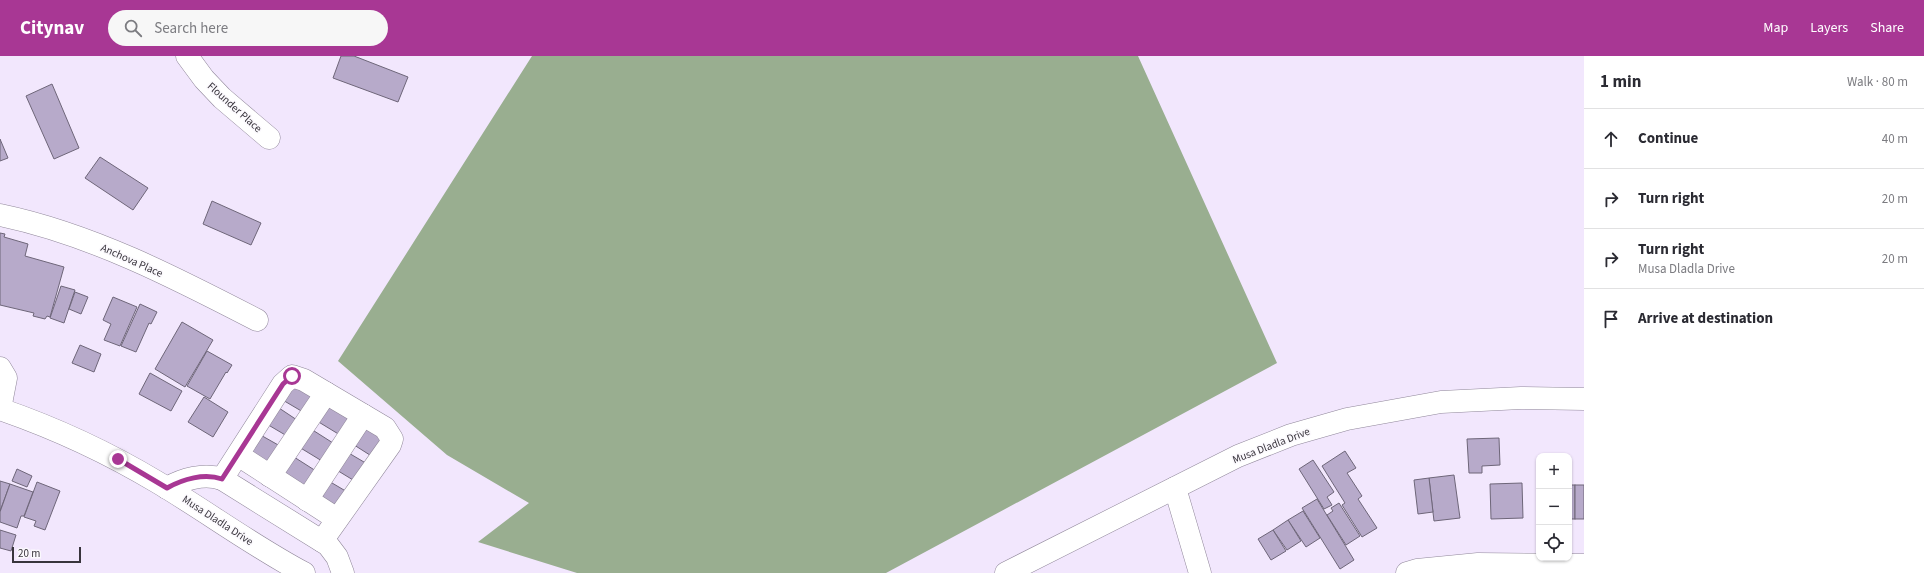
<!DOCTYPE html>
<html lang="en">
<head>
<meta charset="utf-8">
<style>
  :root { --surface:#fff; --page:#f7f7f7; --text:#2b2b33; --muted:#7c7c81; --line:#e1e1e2; --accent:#a83794 }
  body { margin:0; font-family:"Source Sans 3",sans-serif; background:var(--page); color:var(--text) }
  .controls { position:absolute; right:12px; bottom:12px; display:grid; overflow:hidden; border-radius:8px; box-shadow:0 1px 3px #0004 }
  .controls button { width:36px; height:36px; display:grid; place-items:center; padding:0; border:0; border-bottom:1px solid var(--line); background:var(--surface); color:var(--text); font:20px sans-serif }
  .scale { position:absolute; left:12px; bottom:10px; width:69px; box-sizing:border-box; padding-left:4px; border:2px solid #38343c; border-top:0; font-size:11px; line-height:14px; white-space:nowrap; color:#38343c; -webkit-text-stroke:3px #fbf9fd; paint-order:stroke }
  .stop { position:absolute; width:12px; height:12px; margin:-9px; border:3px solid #a83794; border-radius:50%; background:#fff }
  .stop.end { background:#a83794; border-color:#fff; box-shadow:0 1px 4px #0008 }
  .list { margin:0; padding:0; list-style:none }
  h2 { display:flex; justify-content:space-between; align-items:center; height:52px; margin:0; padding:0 16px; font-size:17px }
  h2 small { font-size:13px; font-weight:400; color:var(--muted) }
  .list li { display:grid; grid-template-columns:26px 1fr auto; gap:12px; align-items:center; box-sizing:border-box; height:60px; padding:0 16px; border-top:1px solid var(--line) }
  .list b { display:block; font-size:15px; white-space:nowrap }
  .list p { margin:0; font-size:13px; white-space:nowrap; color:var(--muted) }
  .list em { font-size:13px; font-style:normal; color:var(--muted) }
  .icon { flex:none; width:22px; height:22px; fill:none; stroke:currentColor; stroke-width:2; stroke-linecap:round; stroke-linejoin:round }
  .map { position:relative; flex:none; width:1584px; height:517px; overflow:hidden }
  header { display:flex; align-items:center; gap:24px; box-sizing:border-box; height:56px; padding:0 20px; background:var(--accent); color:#fff }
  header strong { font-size:19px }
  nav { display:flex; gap:22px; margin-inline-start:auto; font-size:14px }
  .search { width:280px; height:36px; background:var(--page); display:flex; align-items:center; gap:10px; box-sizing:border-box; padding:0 14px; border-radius:22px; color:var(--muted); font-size:15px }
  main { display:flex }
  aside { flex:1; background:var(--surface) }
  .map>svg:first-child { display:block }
  .forest { fill:#99ae90 }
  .building { fill:#b7aaca; stroke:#6e6679 }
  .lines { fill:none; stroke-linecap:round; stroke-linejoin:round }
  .minor-casing { stroke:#90879a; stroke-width:23 }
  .minor { stroke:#fff; stroke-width:22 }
  .route { stroke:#a83794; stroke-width:5 }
  .labels { text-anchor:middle; stroke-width:3; stroke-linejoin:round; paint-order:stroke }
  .street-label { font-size:11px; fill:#38343c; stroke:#fbf9fd }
</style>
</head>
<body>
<header>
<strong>Citynav</strong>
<div class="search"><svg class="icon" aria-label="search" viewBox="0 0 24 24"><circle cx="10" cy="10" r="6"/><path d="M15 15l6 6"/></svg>Search here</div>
<nav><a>Map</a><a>Layers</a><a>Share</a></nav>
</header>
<main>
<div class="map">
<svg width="1584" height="517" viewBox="0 0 1584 517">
  <rect width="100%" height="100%" fill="#f2e7fd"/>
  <path class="forest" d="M532,0H1138L1277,307L886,517H577L478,486L529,447L447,399L338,305Z"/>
  <g class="building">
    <path d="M341,0H354L408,21L398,46L333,22Z"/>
    <path d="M52,28L79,92L54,103L26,40Z"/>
    <path d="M0,83L8,102L0,105Z"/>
    <path d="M100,101L148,132L133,154L85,122Z"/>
    <path d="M212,145L261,167L251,189L203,168Z"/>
    <path d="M0,177L5,178L4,181L28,188L25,200L64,211L50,261L47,260L45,263L33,260L34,257L0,249Z"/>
    <path d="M61,230L75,234L64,267L50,262Z"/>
    <path d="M75,236L88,241L81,258L69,253Z"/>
    <path d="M113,241L137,251L120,290L104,284L111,268L103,264Z"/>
    <path d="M140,248L157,256L151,268L149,267L136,296L121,290Z"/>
    <path d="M182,266L213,284L185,331L155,313Z"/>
    <path d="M80,289L101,298L94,316L72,307Z"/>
    <path d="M207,295L232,309L227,317L226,316L210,343L187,330Z"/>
    <path d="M150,317L182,335L171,355L139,338Z"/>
    <path d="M292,324L315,338L303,356L281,343Z"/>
    <path d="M204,341L228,356L213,381L188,366Z"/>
    <path d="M328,347L351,361L340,379L317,365Z"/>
    <path d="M276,350L297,364L287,380L265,367Z"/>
    <path d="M362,369L384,383L373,401L351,387Z"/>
    <path d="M311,373L333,387L322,405L299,391Z"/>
    <path d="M257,377L280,390L268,408L246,395Z"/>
    <path d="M1499,382L1500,409L1482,410V417H1469L1467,383Z"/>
    <path d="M1345,395L1356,412L1347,417L1362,440L1358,443L1377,472L1362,481L1342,449L1345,447L1322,410Z"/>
    <path d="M347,396L369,409L358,427L335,413Z"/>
    <path d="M294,401L316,415L305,433L283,419Z"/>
    <path d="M1313,404L1334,436L1327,441L1332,449L1324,453L1299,413Z"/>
    <path d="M17,413L32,420L27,431L12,425Z"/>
    <path d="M1454,419L1460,462L1434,465L1429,422Z"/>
    <path d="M1429,422L1433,456L1418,458L1414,424Z"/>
    <path d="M327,424L349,437L338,455L316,442Z"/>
    <path d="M0,425L10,428L0,455Z"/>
    <path d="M37,426L60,435L45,474L34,470L36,465L24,461Z"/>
    <path d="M1522,427L1523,462L1491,463L1490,428Z"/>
    <path d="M10,428L33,436L24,460H21L17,472L0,466V456Z"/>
    <rect x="1569" y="429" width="6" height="34"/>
    <rect x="1575" y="429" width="9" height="34"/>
    <path d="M1317,443L1354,504L1340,513L1302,452Z"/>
    <path d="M1339,447L1360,480L1346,489L1327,459L1333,455L1331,452Z"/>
    <path d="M1303,455L1320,482L1306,491L1288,464Z"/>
    <path d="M1288,464L1301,485L1287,494L1273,474Z"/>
    <path d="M0,474L16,479L11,495L0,492Z"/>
    <path d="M1273,474L1286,495L1271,504L1258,483Z"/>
  </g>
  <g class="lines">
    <defs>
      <g id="minor">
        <path d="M187,0L204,23L222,42L269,82"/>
        <path d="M0,159C91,178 176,222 257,264"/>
        <path d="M0,312L6,322L0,353"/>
        <path d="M0,353C55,372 107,396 157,426C206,455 253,490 304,517"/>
        <path d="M238,399L337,463"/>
        <path d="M270,420L326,337"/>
        <path d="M222,423L283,328L292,320L304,324L385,372L392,383L390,389L322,485"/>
        <path d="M167,432C183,423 204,417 222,423L328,489L337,501L343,517"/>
        <path d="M1175,432L1200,517"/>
        <path d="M307,444L363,359"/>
        <path d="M1006,517L1238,400L1291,379L1347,363L1441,346L1521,342L1584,343"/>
        <path d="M1407,517L1417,514L1478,508L1584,509"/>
      </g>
    </defs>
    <use href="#minor" class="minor-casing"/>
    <use href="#minor" class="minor"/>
  </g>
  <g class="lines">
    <path class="route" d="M118,403L167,432C183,423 204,417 222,423L283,328L292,320"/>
  </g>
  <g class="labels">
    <g class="street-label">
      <text transform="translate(235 51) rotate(42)" y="4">Flounder Place</text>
      <text transform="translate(132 204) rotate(24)" y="4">Anchova Place</text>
      <text transform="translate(1271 389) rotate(-21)" y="4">Musa Dladla Drive</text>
      <text transform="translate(218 464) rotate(33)" y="4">Musa Dladla Drive</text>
    </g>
  </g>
</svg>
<div class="controls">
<button>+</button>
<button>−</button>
<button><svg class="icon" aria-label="locate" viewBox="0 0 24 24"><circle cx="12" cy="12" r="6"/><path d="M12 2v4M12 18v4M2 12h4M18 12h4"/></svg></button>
</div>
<div class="scale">20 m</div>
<div class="stop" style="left:292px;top:320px"></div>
<div class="stop end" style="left:118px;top:403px"></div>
</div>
<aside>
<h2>1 min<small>Walk · 80 m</small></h2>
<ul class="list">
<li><svg class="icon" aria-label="ahead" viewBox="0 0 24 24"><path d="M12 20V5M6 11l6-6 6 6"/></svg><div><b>Continue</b></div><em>40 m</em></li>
<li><svg class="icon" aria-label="right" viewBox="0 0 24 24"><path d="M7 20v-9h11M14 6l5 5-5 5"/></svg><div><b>Turn right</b></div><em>20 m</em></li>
<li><svg class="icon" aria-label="right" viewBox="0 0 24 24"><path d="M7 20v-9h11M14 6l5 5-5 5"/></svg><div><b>Turn right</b><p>Musa Dladla Drive</p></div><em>20 m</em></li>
<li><svg class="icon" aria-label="arrive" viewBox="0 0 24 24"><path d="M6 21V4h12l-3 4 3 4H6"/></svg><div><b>Arrive at destination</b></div></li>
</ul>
</aside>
</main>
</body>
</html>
